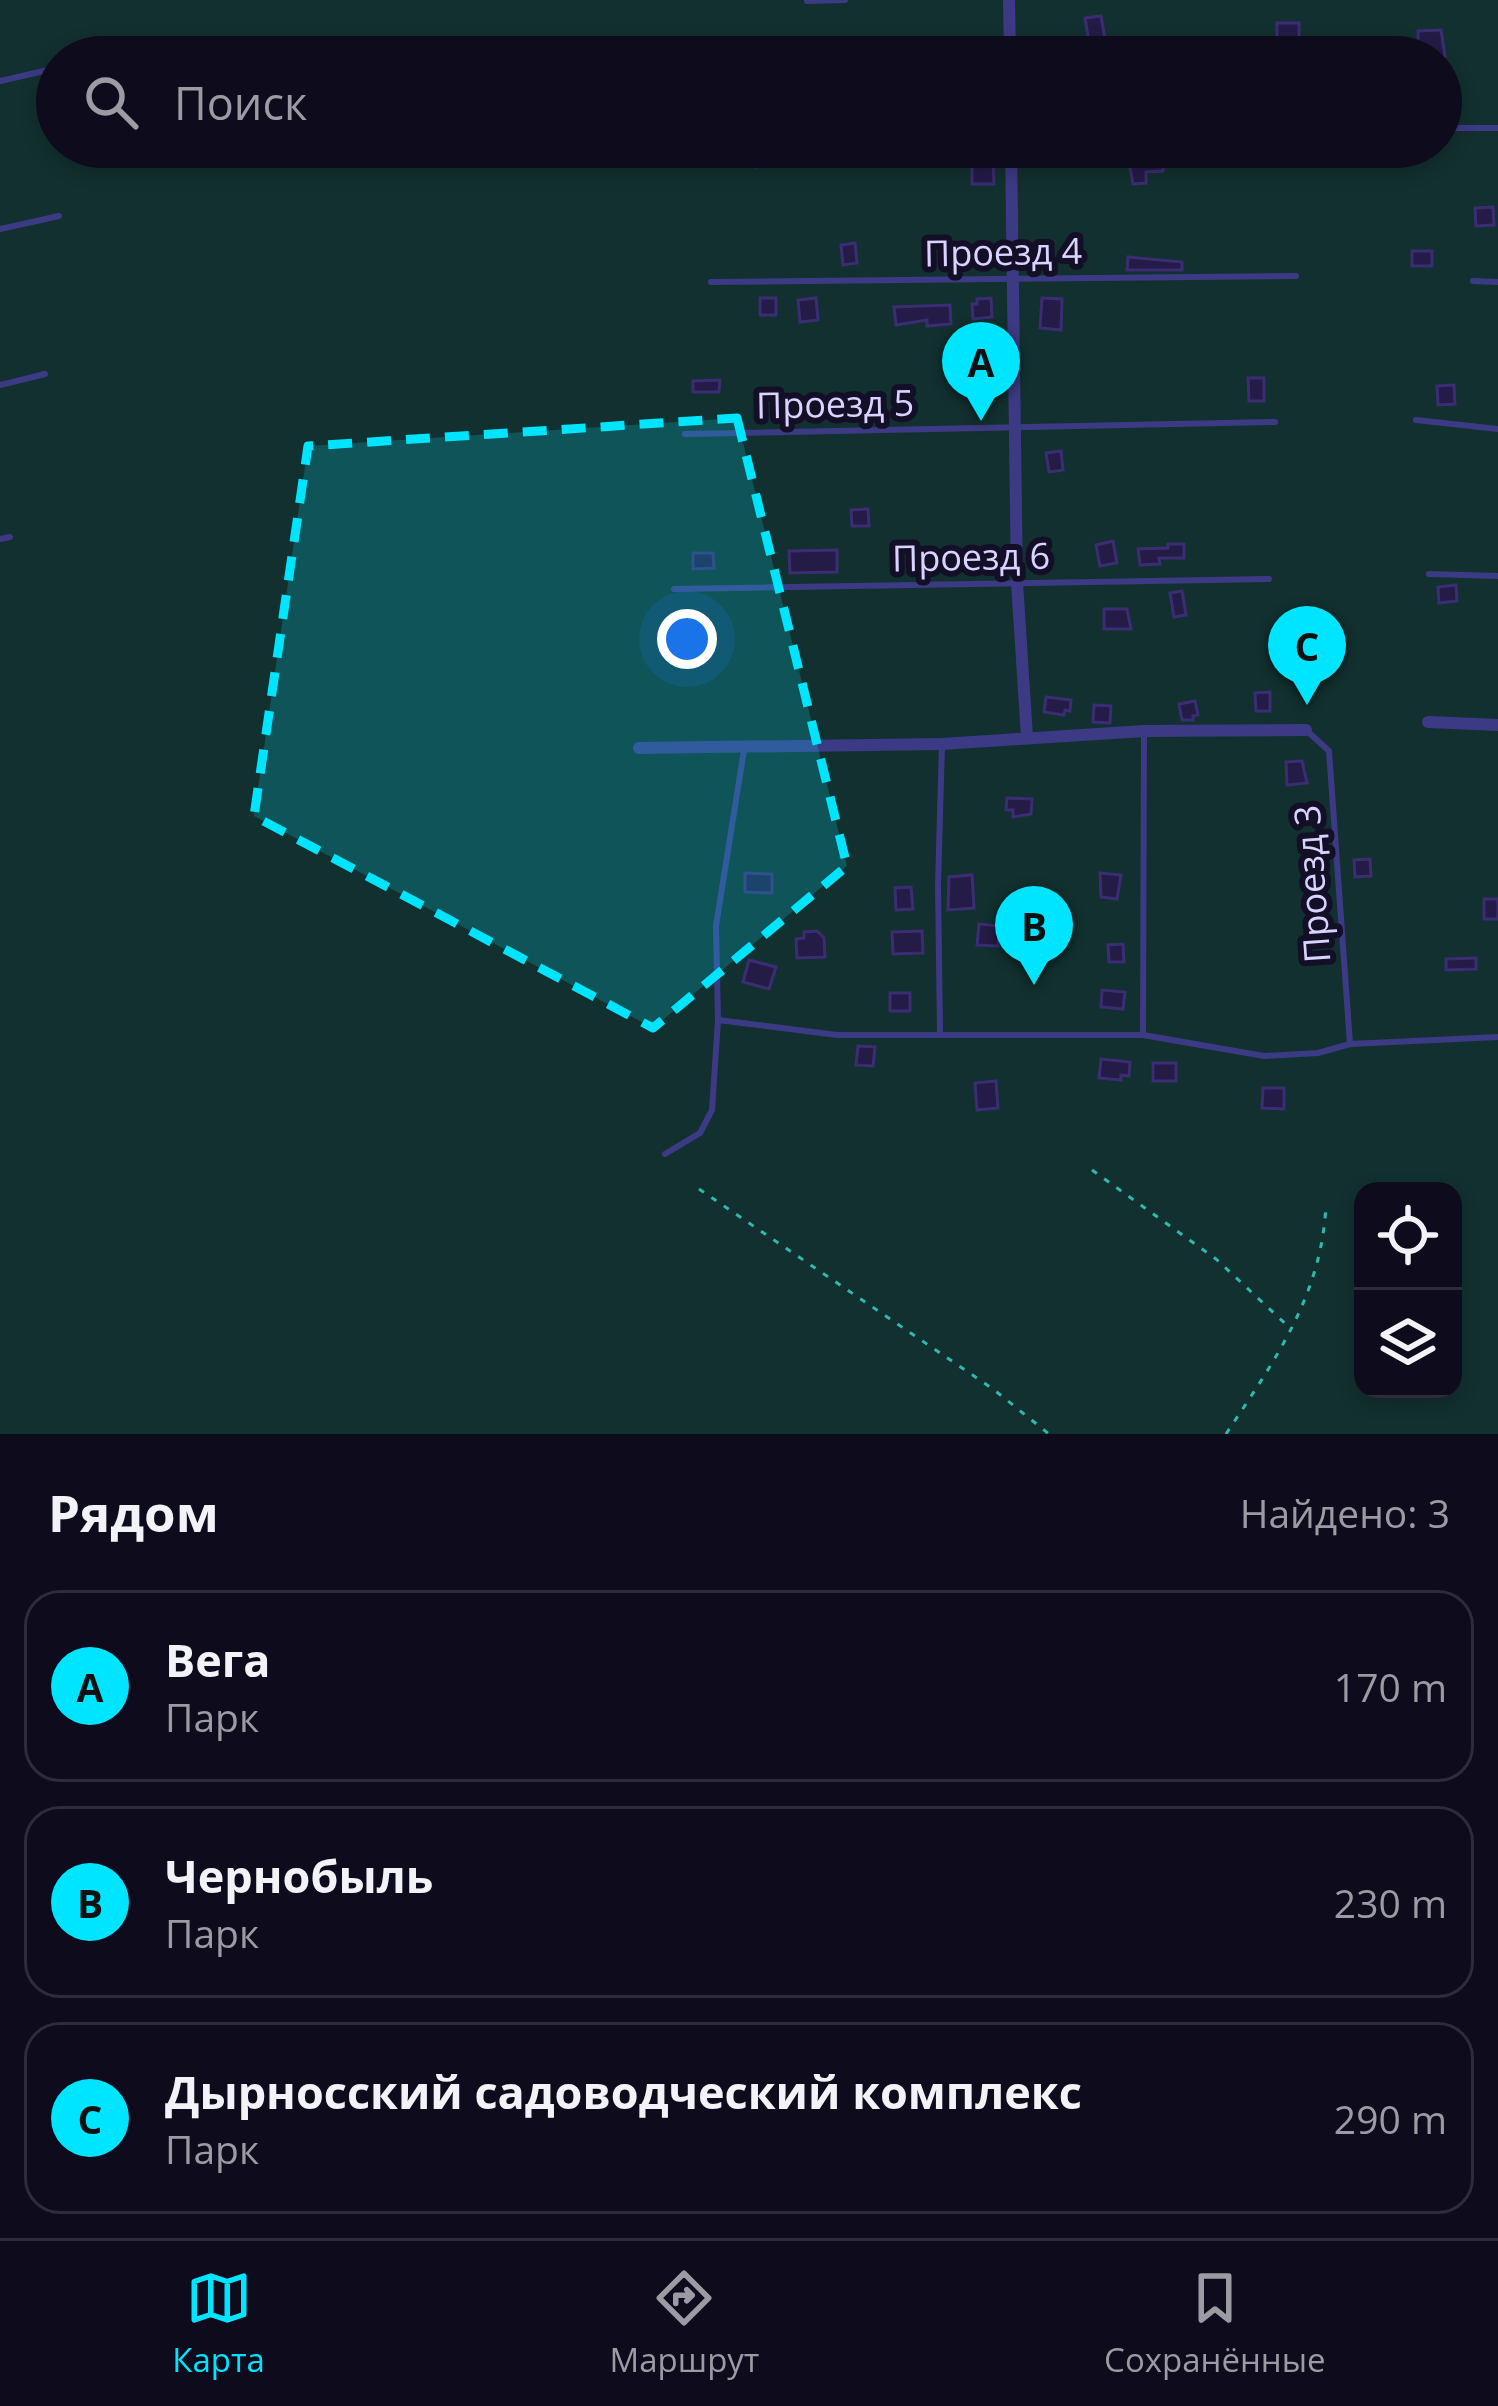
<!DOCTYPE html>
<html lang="ru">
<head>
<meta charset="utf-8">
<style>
  :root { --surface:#0e0b1c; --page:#1c1929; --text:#f1f3f6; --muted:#9b9ba3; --line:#2e2b3b; --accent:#00e5ff }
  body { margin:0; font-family:"Open Sans",sans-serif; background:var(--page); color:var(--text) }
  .controls { position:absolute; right:36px; bottom:36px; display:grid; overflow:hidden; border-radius:24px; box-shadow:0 6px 18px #0003 }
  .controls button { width:108px; height:108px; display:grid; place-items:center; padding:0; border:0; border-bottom:3px solid var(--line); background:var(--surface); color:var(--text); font:60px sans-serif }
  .you { position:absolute; left:687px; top:639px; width:42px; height:42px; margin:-30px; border:9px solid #fff; border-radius:50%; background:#1a73e8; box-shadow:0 0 0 18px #1a73e833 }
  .badge { display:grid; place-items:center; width:78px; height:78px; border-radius:50%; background:var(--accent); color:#111; font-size:39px; font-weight:700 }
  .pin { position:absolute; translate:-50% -99px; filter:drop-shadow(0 3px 6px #0008) }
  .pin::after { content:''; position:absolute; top:63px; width:42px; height:36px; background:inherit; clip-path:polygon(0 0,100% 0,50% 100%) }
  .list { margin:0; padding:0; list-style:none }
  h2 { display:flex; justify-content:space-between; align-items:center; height:156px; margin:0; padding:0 48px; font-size:51px }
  h2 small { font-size:39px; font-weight:400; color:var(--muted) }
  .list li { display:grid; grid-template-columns:78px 1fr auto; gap:36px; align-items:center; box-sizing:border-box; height:192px; margin:0 24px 24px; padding:0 24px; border:3px solid var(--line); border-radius:36px }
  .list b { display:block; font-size:45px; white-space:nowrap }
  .list p { margin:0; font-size:39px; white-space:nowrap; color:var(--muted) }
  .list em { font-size:39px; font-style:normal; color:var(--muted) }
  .icon { flex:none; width:66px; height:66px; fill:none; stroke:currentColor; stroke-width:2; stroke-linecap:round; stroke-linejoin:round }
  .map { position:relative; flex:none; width:1498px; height:1434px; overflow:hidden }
  .search { position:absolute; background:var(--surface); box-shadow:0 6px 18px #0003; left:36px; right:36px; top:36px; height:132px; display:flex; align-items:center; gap:30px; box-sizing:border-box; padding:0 42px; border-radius:66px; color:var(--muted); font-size:45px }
  .sheet { height:804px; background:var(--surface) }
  nav { display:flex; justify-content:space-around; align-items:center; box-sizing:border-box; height:168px; border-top:3px solid var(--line); background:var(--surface); font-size:33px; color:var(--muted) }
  nav a { display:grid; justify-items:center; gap:6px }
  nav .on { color:var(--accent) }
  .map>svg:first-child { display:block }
  .green { fill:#12302f; fill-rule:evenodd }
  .building { fill:#241b47; stroke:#3b2d73; stroke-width:3 }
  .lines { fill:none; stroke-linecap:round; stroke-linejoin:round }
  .path { stroke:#2fb8b0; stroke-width:3; stroke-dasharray:6 9; stroke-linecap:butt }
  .lane { stroke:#3d3a85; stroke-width:6 }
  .street { stroke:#3d3a85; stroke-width:12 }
  .marked { fill:#00e5ff; fill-opacity:0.2; stroke:#00e5ff; stroke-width:9; stroke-dasharray:24 15; stroke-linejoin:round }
  .labels { text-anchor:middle; stroke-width:12; stroke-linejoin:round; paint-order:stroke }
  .street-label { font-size:36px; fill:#d9d4ff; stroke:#130f26 }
</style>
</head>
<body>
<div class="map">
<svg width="1498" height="1434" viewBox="0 0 1498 1434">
  <rect width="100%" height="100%" fill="#130f26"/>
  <path class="green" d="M0,0H1498V1434H0ZM57,57H1441V147H57ZM1363,1191H1453V1389H1363Z"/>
  <g class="building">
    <path d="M1101,16L1107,51L1091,54L1085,18Z"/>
    <rect x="1277" y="23" width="22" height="24"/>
    <path d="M1441,30L1445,56H1418V31Z"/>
    <path d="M57,86V108L47,111L41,91Z"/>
    <path d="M770,147L772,165L756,167L754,149Z"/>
    <path d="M834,147H854V162L835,163Z"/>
    <path d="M934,147L950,148V165L934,164Z"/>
    <path d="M1163,161V171L1146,172V183L1133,184L1129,162Z"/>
    <path d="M993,162L994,184H972V163Z"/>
    <path d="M1493,207L1494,225L1476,226L1475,208Z"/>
    <path d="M855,243L857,263L843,265L841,245Z"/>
    <rect x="1412" y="251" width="20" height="15"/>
    <path d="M1128,257L1182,262V270H1127Z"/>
    <rect x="760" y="298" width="16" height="17"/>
    <path d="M816,298L818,320L800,322L798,300Z"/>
    <path d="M991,298L992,317L973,319L972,304H977V299Z"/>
    <path d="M1042,298L1062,299L1061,330L1040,328Z"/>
    <path d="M950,305L951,324L927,326V320L896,325L894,307Z"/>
    <path d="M1002,362L1004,382L988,385L985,365Z"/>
    <path d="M1248,378H1264V401H1249Z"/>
    <path d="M720,380L719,392H693V381Z"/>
    <path d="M1454,385L1455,404L1438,405L1437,386Z"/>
    <path d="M1061,451L1063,470L1049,472L1046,453Z"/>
    <path d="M868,509L869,526H852L851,510Z"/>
    <path d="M1113,541L1117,563L1100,566L1096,545Z"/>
    <path d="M1168,544H1184V558H1159L1160,564L1140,565L1138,549L1168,548Z"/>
    <path d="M837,550V572L790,573L789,551Z"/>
    <path d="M693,553H713L714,568L693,569Z"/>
    <path d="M1456,585L1457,601L1439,603L1438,587Z"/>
    <path d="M1182,591L1186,615L1174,617L1170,593Z"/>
    <path d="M1104,609H1127L1131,629H1104Z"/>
    <path d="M1270,692V711H1256L1255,693Z"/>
    <path d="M1046,697L1071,700L1070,711L1065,710L1064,715L1044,712Z"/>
    <path d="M1195,701L1198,715L1193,716V720H1182L1179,704Z"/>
    <path d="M1094,705L1111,706L1110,723L1093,722Z"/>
    <path d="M1302,761L1307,783L1287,785L1286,762Z"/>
    <path d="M1007,798L1032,799L1031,814L1013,817V810H1006Z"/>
    <path d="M1370,859L1371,876L1355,877L1354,860Z"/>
    <path d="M745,873L772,874V893L745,892Z"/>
    <path d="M1100,873L1121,875L1117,899L1101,897Z"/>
    <path d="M972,875L974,908L948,910L949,877Z"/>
    <path d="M911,887L913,909L896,910L895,888Z"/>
    <rect x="1484" y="899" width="14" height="20"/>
    <path d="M979,924L1000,926L998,946L977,945Z"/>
    <path d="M817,931L824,938L825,957L797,958L796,939L804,938V932Z"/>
    <path d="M922,931L923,953L893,954L892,932Z"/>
    <path d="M1123,944L1124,962H1109L1108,945Z"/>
    <path d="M1476,958V969L1446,970V959Z"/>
    <path d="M749,960L776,967L769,989L743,982Z"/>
    <path d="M1102,990L1125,992L1123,1009L1101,1007Z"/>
    <rect x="890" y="993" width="20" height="18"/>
    <path d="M858,1046L875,1047L873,1066L856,1065Z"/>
    <path d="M1101,1059L1130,1062L1129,1076L1121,1075V1080L1099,1078Z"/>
    <rect x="1153" y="1063" width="23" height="18"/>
    <path d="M996,1081L998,1108L977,1110L975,1083Z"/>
    <path d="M1263,1088H1284V1109L1262,1108Z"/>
  </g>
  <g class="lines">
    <g class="path">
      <path d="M1092,1170L1216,1259L1291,1329"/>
      <path d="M699,1189L993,1389L1049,1434"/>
      <path d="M1226,1434C1275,1360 1322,1295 1326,1204"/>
    </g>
    <g class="lane">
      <path d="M807,1L845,0"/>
      <path d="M0,81L57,68"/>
      <path d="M1441,128H1498"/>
      <path d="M0,229L59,216"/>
      <path d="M1473,281L1498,282"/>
      <path d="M711,282L1296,276"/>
      <path d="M0,385L45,374"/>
      <path d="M1416,420L1498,429"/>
      <path d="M685,434L1275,422"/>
      <path d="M0,539L10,537"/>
      <path d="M1429,574L1498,576"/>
      <path d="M674,589L1269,579"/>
      <path d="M1306,730L1329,751L1350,1044"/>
      <path d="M718,1020L837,1035H1143L1264,1056L1318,1053L1350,1044L1498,1037"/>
      <path d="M940,1032L938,885L942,744"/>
      <path d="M1143,1033L1144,731"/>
      <path d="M665,1154L700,1133L712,1110L718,1020L716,926L744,750"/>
    </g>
    <g class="street">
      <path d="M1009,0L1010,57"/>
      <path d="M1011,147L1017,583L1027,737"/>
      <path d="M1428,722L1498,725"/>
      <path d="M639,748L942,744L1144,731L1306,730"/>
    </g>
  </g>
  <path class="marked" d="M737,418L847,866L653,1028L254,816L308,446Z"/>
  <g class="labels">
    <g class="street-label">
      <text transform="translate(1003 252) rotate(-1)" y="13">Проезд 4</text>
      <text transform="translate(835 404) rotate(-1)" y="13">Проезд 5</text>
      <text transform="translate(971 557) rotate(-1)" y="13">Проезд 6</text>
      <text transform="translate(1312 884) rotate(-94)" y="13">Проезд 3</text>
    </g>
  </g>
</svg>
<div class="controls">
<button><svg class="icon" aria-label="locate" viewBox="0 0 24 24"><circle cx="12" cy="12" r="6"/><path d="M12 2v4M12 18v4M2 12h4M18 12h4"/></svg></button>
<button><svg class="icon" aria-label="layers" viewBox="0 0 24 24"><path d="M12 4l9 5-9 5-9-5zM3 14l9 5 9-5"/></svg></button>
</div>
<div class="you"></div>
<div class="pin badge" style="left:981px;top:421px">A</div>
<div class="pin badge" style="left:1034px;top:985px">B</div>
<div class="pin badge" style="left:1307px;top:705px">C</div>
<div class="search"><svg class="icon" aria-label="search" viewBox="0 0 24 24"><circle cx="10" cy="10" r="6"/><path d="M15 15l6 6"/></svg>Поиск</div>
</div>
<section class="sheet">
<h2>Рядом<small>Найдено: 3</small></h2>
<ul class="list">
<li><span class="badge">A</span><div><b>Вега</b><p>Парк</p></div><em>170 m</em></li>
<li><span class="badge">B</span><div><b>Чернобыль</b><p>Парк</p></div><em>230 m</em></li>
<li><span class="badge">C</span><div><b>Дырносский садоводческий комплекс</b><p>Парк</p></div><em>290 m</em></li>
</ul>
</section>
<nav>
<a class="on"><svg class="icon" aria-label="map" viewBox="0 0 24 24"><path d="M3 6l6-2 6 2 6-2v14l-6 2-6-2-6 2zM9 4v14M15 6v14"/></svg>Карта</a>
<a><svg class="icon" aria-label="directions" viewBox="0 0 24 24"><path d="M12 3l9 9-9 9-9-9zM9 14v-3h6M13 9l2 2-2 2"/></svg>Маршрут</a>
<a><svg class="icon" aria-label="saved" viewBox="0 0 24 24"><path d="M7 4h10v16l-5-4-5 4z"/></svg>Сохранённые</a>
</nav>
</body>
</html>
